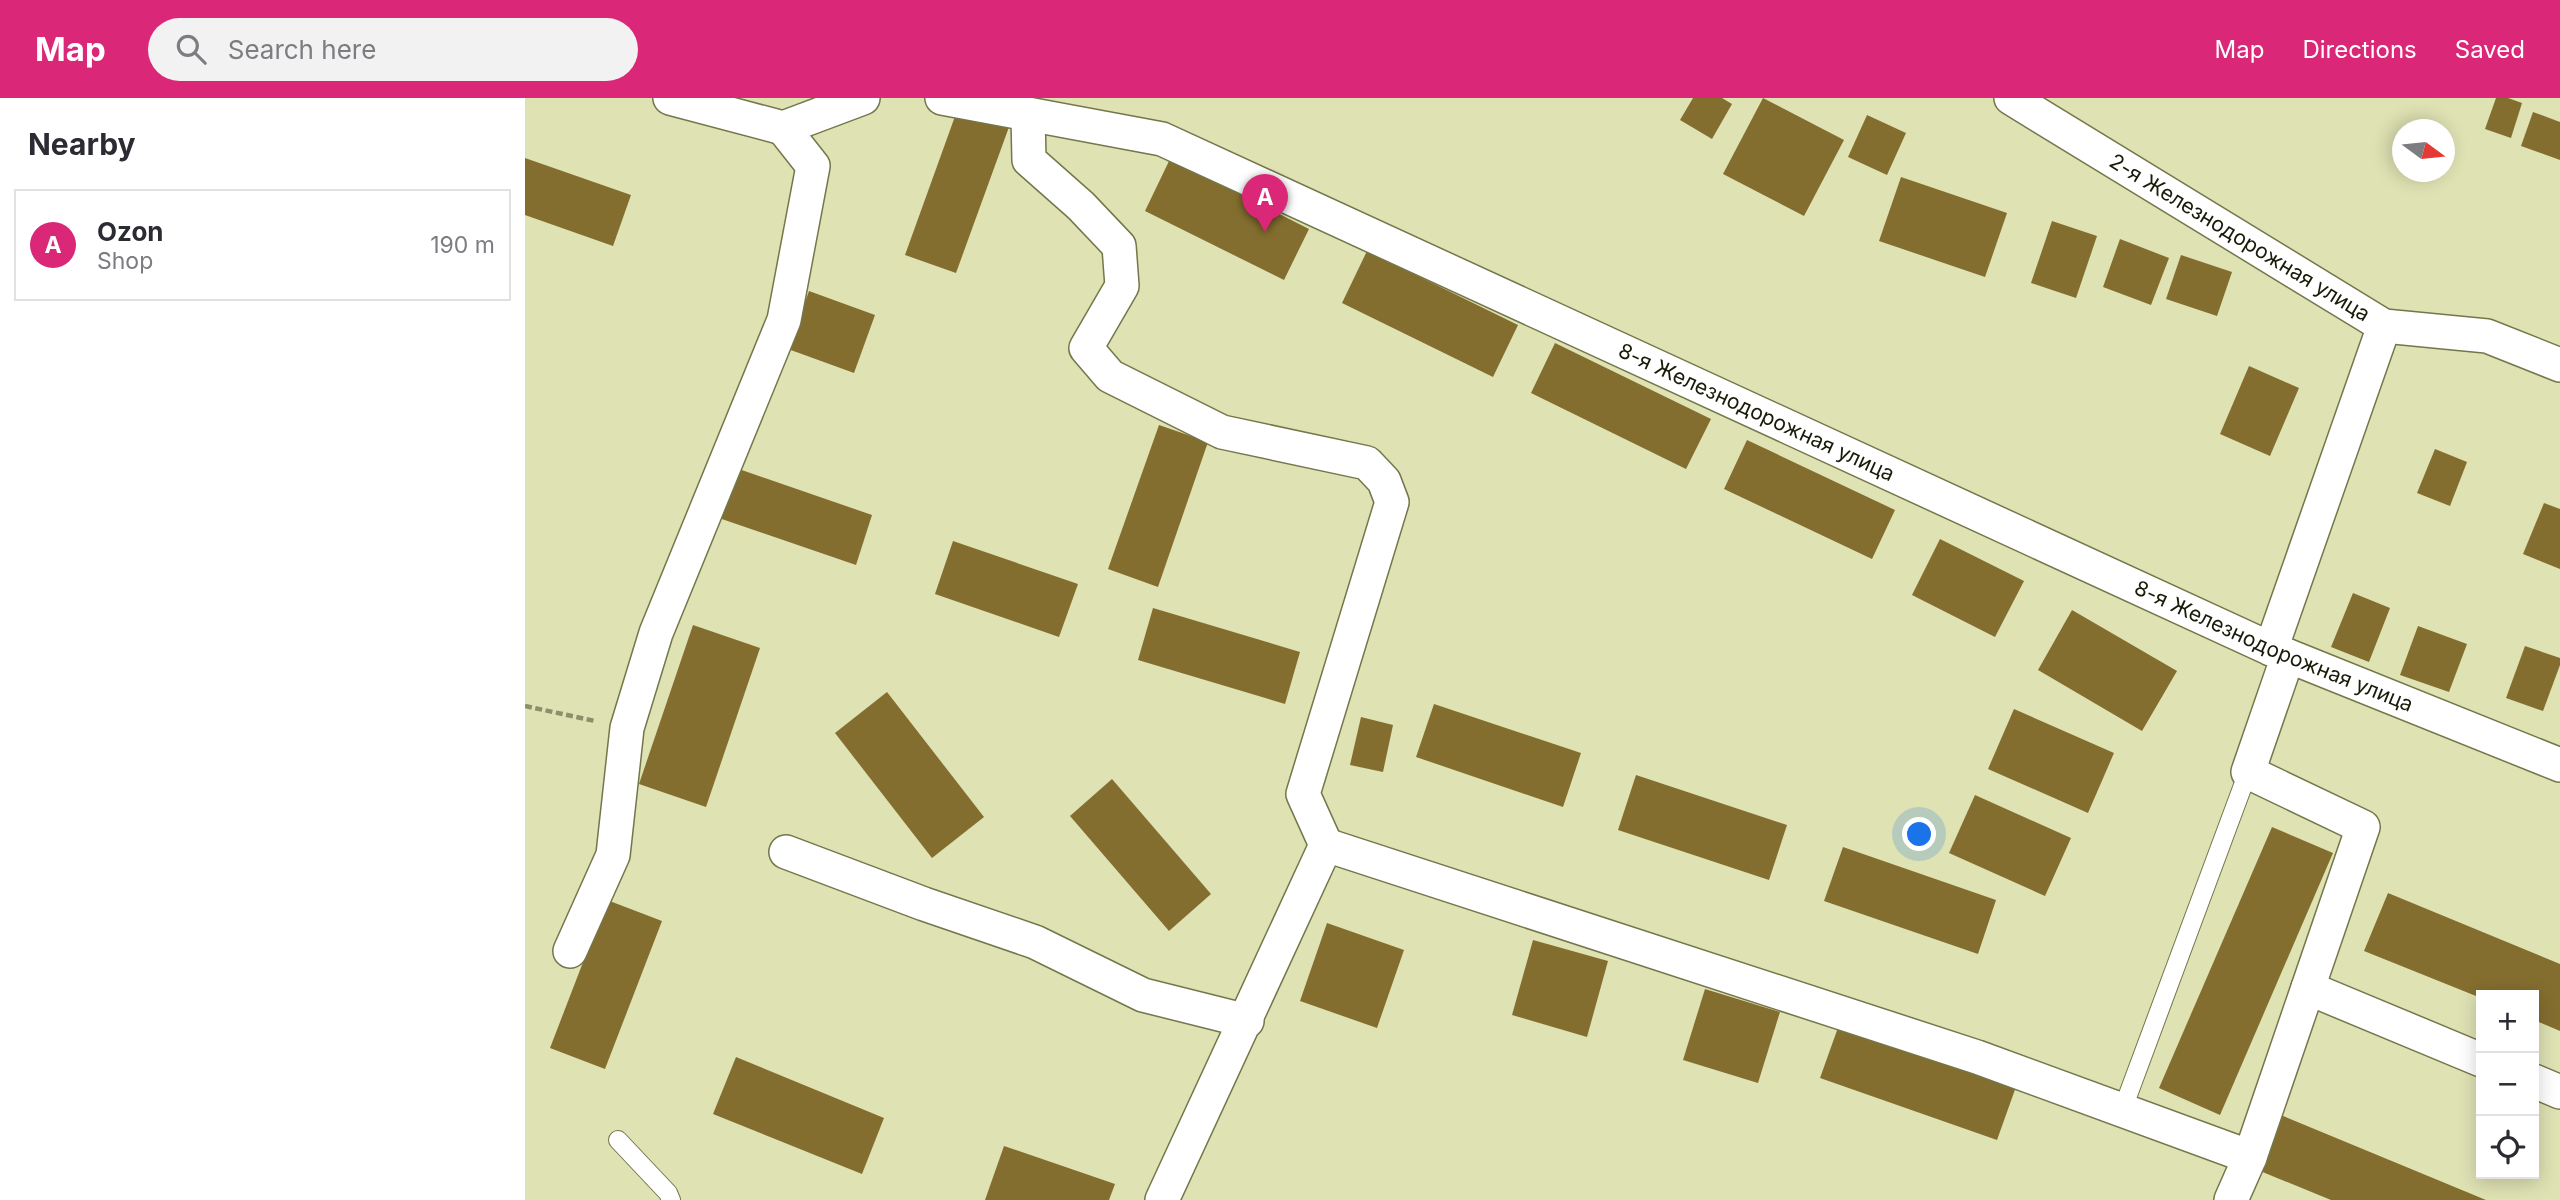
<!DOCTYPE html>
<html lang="en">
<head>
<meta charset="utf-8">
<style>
  :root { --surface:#fff; --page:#f2f2f3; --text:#2b2b33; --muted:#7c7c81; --line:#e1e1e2; --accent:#db2777 }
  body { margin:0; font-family:Inter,sans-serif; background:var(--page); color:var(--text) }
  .controls { position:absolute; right:21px; bottom:21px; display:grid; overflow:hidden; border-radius:0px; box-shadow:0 4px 18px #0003 }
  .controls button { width:63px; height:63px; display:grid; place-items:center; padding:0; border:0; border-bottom:2px solid var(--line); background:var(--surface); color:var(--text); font:35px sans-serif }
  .compass { position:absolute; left:1867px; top:21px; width:63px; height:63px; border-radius:50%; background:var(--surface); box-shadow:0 4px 18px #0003; rotate:105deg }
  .you { position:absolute; left:1395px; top:737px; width:24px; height:24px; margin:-18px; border:5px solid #fff; border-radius:50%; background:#1a73e8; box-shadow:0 0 0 10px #1a73e833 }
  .badge { display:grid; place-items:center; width:46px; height:46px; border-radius:50%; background:var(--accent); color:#fff; font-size:23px; font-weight:700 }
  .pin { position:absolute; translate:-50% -58px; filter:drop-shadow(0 2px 4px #0008) }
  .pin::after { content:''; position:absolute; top:37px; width:24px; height:21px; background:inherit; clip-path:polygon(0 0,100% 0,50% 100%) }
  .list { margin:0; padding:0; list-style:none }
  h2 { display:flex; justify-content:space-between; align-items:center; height:91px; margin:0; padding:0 28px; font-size:30px }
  h2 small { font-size:23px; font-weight:400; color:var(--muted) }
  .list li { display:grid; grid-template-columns:46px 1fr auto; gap:21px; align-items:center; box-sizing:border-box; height:112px; margin:0 14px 14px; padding:0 14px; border:2px solid var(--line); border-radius:0px }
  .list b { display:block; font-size:26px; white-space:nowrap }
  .list p { margin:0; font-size:23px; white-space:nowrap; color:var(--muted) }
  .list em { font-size:23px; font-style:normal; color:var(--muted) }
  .icon { flex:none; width:38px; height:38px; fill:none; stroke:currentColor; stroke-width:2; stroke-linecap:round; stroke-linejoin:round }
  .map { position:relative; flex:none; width:2035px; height:1102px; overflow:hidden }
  header { display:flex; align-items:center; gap:42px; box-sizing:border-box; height:98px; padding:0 35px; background:var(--accent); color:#fff }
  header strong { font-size:33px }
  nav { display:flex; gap:38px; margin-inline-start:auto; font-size:24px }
  .search { width:490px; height:63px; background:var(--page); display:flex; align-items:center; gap:18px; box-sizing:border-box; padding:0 24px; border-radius:38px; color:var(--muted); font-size:26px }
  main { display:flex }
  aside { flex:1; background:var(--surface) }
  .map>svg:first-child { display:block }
  .building { fill:#846e2f }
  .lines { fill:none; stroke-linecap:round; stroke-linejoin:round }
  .lane-casing { stroke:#74764b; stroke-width:20 }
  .street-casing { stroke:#74764b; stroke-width:36 }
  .path { stroke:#8d8f6c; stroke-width:4.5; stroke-dasharray:7 3.5; stroke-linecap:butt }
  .lane { stroke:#fff; stroke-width:18 }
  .street { stroke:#fff; stroke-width:33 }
  .labels { text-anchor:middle; stroke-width:5; stroke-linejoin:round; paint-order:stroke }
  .street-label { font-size:21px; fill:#191a08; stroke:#dfe2b3 }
</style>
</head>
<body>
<header>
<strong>Map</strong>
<div class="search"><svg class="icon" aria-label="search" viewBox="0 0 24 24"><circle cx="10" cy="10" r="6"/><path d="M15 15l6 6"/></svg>Search here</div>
<nav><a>Map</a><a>Directions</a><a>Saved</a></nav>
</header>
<main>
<aside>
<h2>Nearby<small></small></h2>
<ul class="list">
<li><span class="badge">A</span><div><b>Ozon</b><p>Shop</p></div><em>190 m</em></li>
</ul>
</aside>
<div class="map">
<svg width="2035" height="1102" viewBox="0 0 2035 1102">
  <rect width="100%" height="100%" fill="#dfe2b3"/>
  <g class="building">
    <path d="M1168,0H1197L1207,6L1187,41L1155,22Z"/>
    <path d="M1238,0L1319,42L1279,118L1198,76Z"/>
    <path d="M1971,0H1983L1997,5L1986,40L1960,31Z"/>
    <path d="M433,10L484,29L431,175L380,157Z"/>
    <path d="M2008,14L2035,24V62L1996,48Z"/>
    <path d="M1342,17L1381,35L1362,77L1323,59Z"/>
    <path d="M0,60L106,97L88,148L0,117Z"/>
    <path d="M645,61L784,131L759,182L620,113Z"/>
    <path d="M1376,79L1482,115L1460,179L1354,143Z"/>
    <path d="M1527,123L1572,138L1551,200L1506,185Z"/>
    <path d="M1595,141L1644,160L1626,207L1578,189Z"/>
    <path d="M842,153L993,227L968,279L817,205Z"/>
    <path d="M1656,157L1707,174L1692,218L1641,201Z"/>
    <path d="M284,193L350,217L329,275L263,251Z"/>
    <path d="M1030,245L1186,321L1161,371L1006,295Z"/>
    <path d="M1724,268L1774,290L1745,358L1695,336Z"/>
    <path d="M634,327L683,344L633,489L583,471Z"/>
    <path d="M1222,342L1370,412L1347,461L1199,391Z"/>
    <path d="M1910,351L1942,364L1925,408L1892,395Z"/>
    <path d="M208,369L347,417L331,467L191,419Z"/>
    <path d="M2019,405L2035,411V471L1998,456Z"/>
    <path d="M1415,441L1499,483L1470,539L1387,497Z"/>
    <path d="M428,443L553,486L534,539L410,496Z"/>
    <path d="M1828,495L1865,510L1844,564L1806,549Z"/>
    <path d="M628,510L775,554L760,606L613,562Z"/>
    <path d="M1547,512L1652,573L1617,633L1513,572Z"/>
    <path d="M168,527L235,550L181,709L114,686Z"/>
    <path d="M1893,528L1942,546L1924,594L1875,577Z"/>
    <path d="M2000,548L2035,560V567L2018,613L1981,600Z"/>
    <path d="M362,594L459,719L407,760L310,635Z"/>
    <path d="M909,606L1056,655L1038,709L891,659Z"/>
    <path d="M1489,611L1589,655L1563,715L1463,671Z"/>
    <path d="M836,619L868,627L858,674L825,667Z"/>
    <path d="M1111,677L1262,727L1244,782L1093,732Z"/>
    <path d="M587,681L686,796L644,833L545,718Z"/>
    <path d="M1450,697L1546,740L1520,798L1424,755Z"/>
    <path d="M1747,729L1808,755L1695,1017L1634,990Z"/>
    <path d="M1318,749L1471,802L1453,856L1299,803Z"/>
    <path d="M1863,795L2035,866V933L2009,922V897H1956V900L1839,853Z"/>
    <path d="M82,802L137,823L80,971L25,950Z"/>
    <path d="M802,825L879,852L852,930L775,903Z"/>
    <path d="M1008,842L1083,863L1062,939L987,917Z"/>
    <path d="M1180,891L1255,914L1233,985L1158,962Z"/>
    <path d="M1315,924L1492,986L1472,1042L1295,980Z"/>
    <path d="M211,959L359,1020L337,1076L188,1016Z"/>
    <path d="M1746,1013L1961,1102H1806L1723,1068Z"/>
    <path d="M479,1048L590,1086L584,1102H460Z"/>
  </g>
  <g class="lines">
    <defs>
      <g id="lane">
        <path d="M1597,1013L1723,674"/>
        <path d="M93,1042L143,1095L146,1102"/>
      </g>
      <g id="street">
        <path d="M145,0L258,30L338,0"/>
        <path id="s1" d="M417,0L637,41L1746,551L2035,667"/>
        <path id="s2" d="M1486,0L1859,228L1962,238L2035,267"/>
        <path d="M503,18L504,62L556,108L594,148L597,188L561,250L585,278L697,334L842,365L859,383L867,404L778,696L801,747L637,1102"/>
        <path d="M1746,551L1859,228"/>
        <path d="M801,747L1452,959L1725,1059"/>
        <path d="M261,754L399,806L510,844L618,897L722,923"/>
        <path d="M45,853L88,757L102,630L131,535L259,222L288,68L258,30"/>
        <path d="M1783,890L1956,962"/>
        <path d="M2009,983L2035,994"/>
        <path d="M1706,1102L1725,1059L1838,729L1723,674L1763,558"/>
      </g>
    </defs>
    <use href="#lane" class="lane-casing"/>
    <use href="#street" class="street-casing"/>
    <path class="path" d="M0,608L70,623"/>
    <use href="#lane" class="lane"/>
    <use href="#street" class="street"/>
  </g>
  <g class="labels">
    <g class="street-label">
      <text dy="7" stroke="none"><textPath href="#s2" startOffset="268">2-я Железнодорожная улица</textPath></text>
      <text dy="7" stroke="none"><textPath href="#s1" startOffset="878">8-я Железнодорожная улица</textPath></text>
      <text dy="7" stroke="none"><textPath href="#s1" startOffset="1446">8-я Железнодорожная улица</textPath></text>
    </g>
  </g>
</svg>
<div class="controls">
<button>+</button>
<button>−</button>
<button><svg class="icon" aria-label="locate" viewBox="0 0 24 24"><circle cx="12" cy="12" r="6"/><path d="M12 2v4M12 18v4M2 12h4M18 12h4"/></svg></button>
</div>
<svg class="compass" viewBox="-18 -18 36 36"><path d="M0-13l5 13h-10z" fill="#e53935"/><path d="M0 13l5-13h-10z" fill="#7c7c81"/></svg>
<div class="you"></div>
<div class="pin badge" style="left:740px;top:134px">A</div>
</div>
</main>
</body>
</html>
